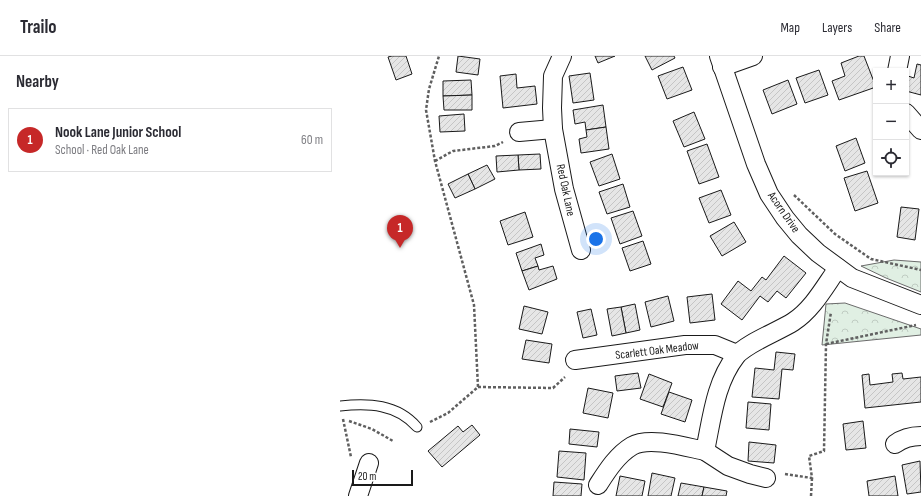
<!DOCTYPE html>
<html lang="en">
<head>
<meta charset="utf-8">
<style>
  :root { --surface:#fff; --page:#f2f2f3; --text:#2b2b33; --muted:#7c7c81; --line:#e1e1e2; --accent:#c62828 }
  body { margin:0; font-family:"Sofia Sans Condensed",sans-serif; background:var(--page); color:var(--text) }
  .controls { position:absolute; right:12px; top:12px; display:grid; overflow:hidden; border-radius:0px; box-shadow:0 1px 3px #0004 }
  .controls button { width:36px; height:36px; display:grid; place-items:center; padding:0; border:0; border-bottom:1px solid var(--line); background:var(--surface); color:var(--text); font:20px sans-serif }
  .scale { position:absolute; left:12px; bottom:10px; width:61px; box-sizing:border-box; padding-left:4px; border:2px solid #1a1a1a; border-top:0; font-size:11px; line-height:14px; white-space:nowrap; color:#1a1a1a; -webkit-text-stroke:3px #fff; paint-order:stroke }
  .you { position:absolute; left:256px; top:183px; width:14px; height:14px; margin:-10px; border:3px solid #fff; border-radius:50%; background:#1a73e8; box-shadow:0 0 0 6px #1a73e833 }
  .badge { display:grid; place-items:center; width:26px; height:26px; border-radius:50%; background:var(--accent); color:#fff; font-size:13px; font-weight:700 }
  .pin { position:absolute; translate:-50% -33px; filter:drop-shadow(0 1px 2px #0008) }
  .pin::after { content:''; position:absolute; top:21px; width:14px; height:12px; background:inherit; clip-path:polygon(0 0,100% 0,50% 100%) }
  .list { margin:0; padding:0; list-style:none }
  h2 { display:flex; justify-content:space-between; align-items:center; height:52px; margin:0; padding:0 16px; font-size:17px }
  h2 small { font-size:13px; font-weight:400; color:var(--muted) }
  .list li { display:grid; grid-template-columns:26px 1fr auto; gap:12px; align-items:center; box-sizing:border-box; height:64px; margin:0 8px 8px; padding:0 8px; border:1px solid var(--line); border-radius:0px }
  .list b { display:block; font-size:15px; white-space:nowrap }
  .list p { margin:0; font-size:13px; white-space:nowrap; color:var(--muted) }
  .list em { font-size:13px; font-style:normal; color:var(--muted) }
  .icon { flex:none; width:22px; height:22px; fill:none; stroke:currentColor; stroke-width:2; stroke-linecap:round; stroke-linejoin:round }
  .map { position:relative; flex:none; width:581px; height:440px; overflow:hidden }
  header { display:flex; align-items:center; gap:24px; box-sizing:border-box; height:56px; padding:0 20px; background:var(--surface); border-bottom:1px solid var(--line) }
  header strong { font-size:19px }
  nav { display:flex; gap:22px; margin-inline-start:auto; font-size:14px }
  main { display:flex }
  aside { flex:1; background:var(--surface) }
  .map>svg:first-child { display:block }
  .forest { fill:url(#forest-crowns); stroke:#6a6a6a }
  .building { fill:url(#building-hatch); stroke:#1a1a1a }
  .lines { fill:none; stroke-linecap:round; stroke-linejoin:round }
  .service-casing { stroke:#1a1a1a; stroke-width:11 }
  .minor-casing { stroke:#1a1a1a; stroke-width:20 }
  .path { stroke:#5f5f5f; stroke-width:2.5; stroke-dasharray:3 2; stroke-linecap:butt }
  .service { stroke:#fff; stroke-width:9 }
  .minor { stroke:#fff; stroke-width:18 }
  .labels { text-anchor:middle; stroke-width:3; stroke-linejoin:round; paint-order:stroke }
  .street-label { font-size:12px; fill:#1a1a1a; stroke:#fff }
</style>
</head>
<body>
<header>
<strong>Trailo</strong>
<nav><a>Map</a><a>Layers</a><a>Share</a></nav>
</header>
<main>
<aside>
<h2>Nearby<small></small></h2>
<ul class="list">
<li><span class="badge">1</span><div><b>Nook Lane Junior School</b><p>School · Red Oak Lane</p></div><em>60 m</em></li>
</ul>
</aside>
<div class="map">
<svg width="581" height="440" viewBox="0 0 581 440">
  <defs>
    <pattern id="forest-crowns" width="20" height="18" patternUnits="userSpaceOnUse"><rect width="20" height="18" fill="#e0efe3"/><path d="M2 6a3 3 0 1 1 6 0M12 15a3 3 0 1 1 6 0" fill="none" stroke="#c0ccc2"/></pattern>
    <pattern id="building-hatch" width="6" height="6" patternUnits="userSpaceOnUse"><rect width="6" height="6" fill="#e6e6e6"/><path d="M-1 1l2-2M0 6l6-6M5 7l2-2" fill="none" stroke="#c5c5c5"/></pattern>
  </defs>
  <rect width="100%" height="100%" fill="#fff"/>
  <g class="forest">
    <path d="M554,204L581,206V236L546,222L521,210Z"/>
    <path d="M505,247L581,273V279L482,289L486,248Z"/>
  </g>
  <g class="building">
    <path d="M52,0H66L72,18L56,24L48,1Z"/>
    <path d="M118,0L140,3L138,19L116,16Z"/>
    <path d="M255,0H275L258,7Z"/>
    <path d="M305,0H334L335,2L312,14Z"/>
    <path d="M519,0H524L536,31L499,44L492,25L505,20L501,7Z"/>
    <path d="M577,8L581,9V39L566,35L568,20L574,22Z"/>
    <path d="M343,11L352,34L327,43L318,20Z"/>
    <path d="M479,14L488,39L465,47L456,22Z"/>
    <path d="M250,17L254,44L233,47L229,20Z"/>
    <path d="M176,18L177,32L195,30L197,48L163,52L160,20Z"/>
    <path d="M131,24L132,39L103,40V25Z"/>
    <path d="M448,24L457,48L432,58L423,34Z"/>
    <path d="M132,39V54H104L103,40Z"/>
    <path d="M263,49L266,71L246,74L245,66L235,68L233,54Z"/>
    <path d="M354,56L365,83L344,91L333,65Z"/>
    <path d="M124,58L125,75L100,76L99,60Z"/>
    <path d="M266,71L269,93L241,97L239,83L247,81L246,74Z"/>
    <path d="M516,82L525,107L505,115L496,90Z"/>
    <path d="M367,88L379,121L359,128L347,95Z"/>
    <path d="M200,98L201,113L179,114L178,99Z"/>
    <path d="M272,98L280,123L259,130L250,106Z"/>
    <path d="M178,99L179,114L157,116L156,100Z"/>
    <path d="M147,109L155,123L135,133L128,118Z"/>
    <path d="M527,115L538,147L515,155L504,122Z"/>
    <path d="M128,118L135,133L115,142L108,128Z"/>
    <path d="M283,128L290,151L267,158L259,136Z"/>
    <path d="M381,134L391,159L369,167L359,142Z"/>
    <path d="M561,151L579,153L575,184L557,181Z"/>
    <path d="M293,155L302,180L280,188L271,162Z"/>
    <path d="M185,156L193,181L168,189L160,165Z"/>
    <path d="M394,166L406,186L382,200L370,180Z"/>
    <path d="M303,185L311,208L290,215L282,192Z"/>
    <path d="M201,188L204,199L195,202L198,210L182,215L176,197Z"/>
    <path d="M444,200L466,217L446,242L437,235L428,246L420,240L402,264L381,248L398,225L411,235L422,221L426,224Z"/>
    <path d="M198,210L199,214L213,210L217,223L189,234L182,215Z"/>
    <path d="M372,238L375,264L350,267L347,241Z"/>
    <path d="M328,240L334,265L311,271L305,246Z"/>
    <path d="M295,248L300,274L286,277L281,251Z"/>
    <path d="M184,250L208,256L202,278L179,273Z"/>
    <path d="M281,251L286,277L272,280L267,253Z"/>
    <path d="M251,253L257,279L243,282L237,256Z"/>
    <path d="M186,284L212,288L209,307L182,303Z"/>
    <path d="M436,296L455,298L453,314L442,313L439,343L412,341L415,312L434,314Z"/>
    <path d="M298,317L301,332L277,335L275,320Z"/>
    <path d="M562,317L563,323L581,321V346L525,352L522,319L529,318L530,329L553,326L552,318Z"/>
    <path d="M309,318L332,327L323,351L300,343Z"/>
    <path d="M248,332L273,337L268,362L243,357Z"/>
    <path d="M329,336L352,344L345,366L321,358Z"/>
    <path d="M408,346L431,348L429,374L406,372Z"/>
    <path d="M523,365L526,392L506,394L503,368Z"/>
    <path d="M132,369L140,379L102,411L88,395L118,370L123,376Z"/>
    <path d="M230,373L259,376L257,391L229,388Z"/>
    <path d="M409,386L436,389L434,407L408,405Z"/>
    <path d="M219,395L246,397L244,424L217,421Z"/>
    <path d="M580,405L581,436L567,438L562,409Z"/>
    <path d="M312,417L335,422L331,440H308Z"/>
    <path d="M280,420L305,425L302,440H276Z"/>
    <path d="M555,420L558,440H529L527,425Z"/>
    <path d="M214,426L242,428L241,440H213Z"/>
    <path d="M341,427L364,431L362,440H338Z"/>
    <path d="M364,431L387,435L386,440H362Z"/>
  </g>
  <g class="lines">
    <defs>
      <path id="service" d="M0,350C29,347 57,348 77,371"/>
      <g id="minor">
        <path d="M222,0L213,20L212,52L213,73L224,133L241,194"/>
        <path d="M379,0L416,108L429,138L445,162L459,179L478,197L512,222L581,249"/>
        <path d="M382,11L413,0"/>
        <path d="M557,15L560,0"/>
        <path d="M566,57L581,74"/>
        <path d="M179,76L213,73"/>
        <path d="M235,304L345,289H375L397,298"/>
        <path d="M555,388C563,382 571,380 581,380"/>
        <path d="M365,395L388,410L410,418L426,422"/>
        <path d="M258,429C267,415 277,399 292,390C309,380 346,391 365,395C372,362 375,327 396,300C405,288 439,275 453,266C473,253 485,230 498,212"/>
        <path d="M18,440L29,407"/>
      </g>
    </defs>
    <use href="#service" class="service-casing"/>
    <use href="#minor" class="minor-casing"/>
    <g class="path">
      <path d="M95,105L113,95L155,90L163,86"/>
      <path d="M454,139L495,178L531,203L581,214"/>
      <path d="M486,288L576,269"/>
      <path d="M138,331L213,332L225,321"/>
      <path d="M3,363L11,401"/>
      <path d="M9,365L32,373L53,385"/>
      <path d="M90,366L108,357L138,331L134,249L95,105L86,54L89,33L99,0"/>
      <path d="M445,418L472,422L469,400L484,395L486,288L491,256"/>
      <path d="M471,440L472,422"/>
    </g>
    <use href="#service" class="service"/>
    <use href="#minor" class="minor"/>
  </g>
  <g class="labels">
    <g class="street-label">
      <text transform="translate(226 134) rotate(78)" y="4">Red Oak Lane</text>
      <text transform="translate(444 156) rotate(55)" y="4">Acorn Drive</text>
      <text transform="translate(317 294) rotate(-7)" y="4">Scarlett Oak Meadow</text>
    </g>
  </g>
</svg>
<div class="controls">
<button>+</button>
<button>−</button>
<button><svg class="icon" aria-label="locate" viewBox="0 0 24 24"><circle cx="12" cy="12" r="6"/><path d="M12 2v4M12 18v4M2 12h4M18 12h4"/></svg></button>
</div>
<div class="scale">20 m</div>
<div class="you"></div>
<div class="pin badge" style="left:60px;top:192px">1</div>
</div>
</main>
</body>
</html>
